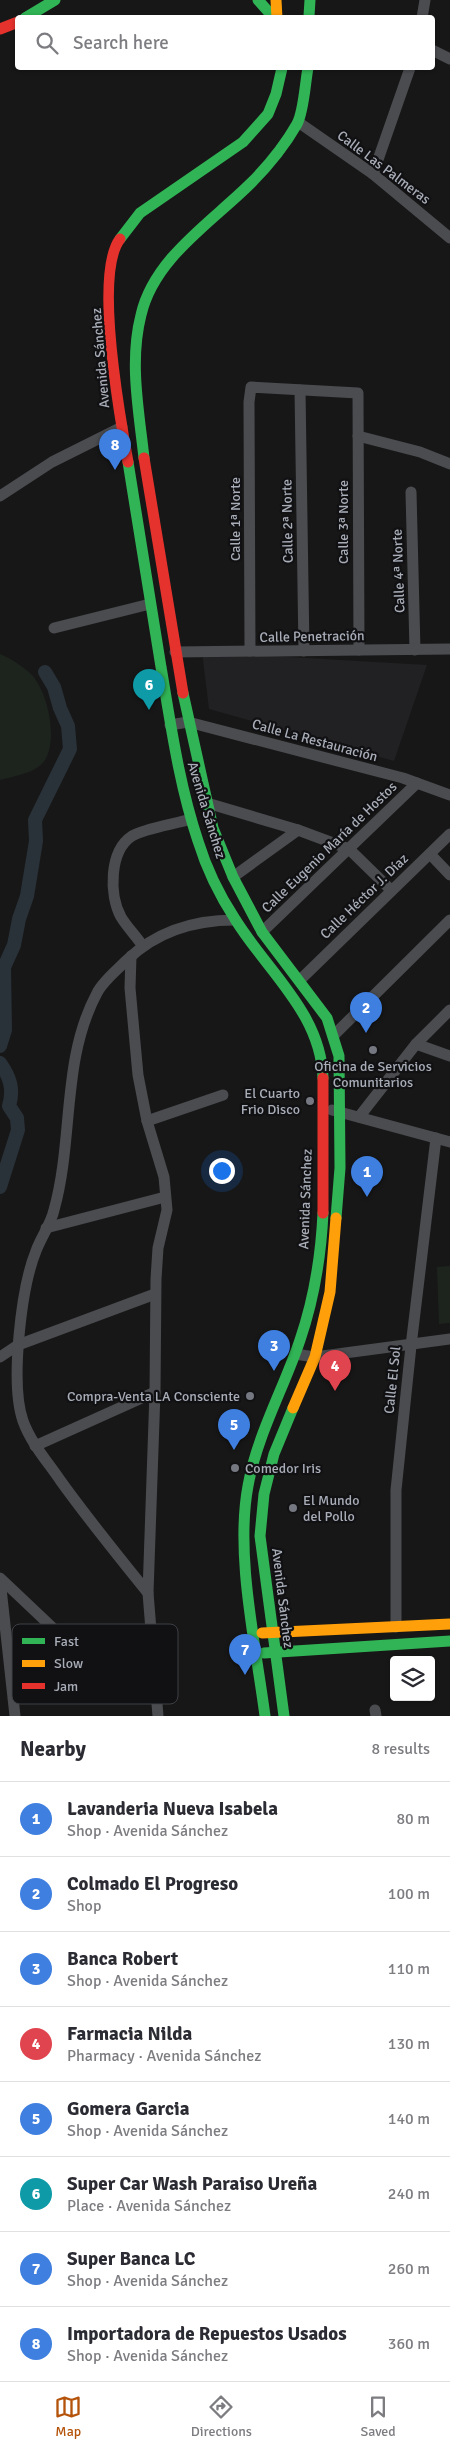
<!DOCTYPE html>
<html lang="en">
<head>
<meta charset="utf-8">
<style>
  :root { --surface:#fff; --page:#f7f7f7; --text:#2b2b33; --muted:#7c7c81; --line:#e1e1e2; --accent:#b45309 }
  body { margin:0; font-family:Signika,sans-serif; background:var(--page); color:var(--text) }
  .controls { position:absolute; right:15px; bottom:15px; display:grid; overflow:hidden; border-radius:5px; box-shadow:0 1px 4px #0004 }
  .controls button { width:45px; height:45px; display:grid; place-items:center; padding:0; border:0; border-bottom:1px solid var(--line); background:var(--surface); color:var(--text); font:25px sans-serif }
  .you { position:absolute; left:221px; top:1170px; width:18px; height:18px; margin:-12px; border:4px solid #fff; border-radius:50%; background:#1a73e8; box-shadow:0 0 0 8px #1a73e833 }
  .badge { display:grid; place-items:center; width:32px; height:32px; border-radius:50%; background:var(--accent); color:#fff; font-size:16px; font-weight:700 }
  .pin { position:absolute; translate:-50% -41px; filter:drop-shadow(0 1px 2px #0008) }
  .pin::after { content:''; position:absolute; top:26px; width:18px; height:15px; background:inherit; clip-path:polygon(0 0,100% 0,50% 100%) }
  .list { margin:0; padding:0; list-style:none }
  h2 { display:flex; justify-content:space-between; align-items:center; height:65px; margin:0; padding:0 20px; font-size:21px }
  h2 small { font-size:16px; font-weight:400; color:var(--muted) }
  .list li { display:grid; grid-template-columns:32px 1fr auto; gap:15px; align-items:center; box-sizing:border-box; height:75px; padding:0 20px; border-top:1px solid var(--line) }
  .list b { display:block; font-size:19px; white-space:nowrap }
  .list p { margin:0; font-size:16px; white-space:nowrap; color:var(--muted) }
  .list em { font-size:16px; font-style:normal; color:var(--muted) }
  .icon { flex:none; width:28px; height:28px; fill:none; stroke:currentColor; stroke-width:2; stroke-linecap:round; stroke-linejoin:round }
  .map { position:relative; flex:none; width:450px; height:1716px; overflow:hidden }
  .search { position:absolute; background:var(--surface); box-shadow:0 1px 4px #0004; left:15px; right:15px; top:15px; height:55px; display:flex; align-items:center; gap:12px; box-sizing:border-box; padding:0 18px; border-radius:5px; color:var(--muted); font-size:19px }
  .sheet { height:665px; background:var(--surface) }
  nav { display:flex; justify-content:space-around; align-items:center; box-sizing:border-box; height:70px; border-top:1px solid var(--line); background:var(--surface); font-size:14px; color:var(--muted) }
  nav a { display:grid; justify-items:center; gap:2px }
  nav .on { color:var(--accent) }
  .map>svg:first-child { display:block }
  .built { fill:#212123 }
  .green { fill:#1d241e }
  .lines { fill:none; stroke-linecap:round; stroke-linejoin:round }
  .canal { stroke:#2a3239; stroke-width:14 }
  .street { stroke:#4b4c50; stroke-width:11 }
  .fast { stroke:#30b455; stroke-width:11 }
  .slow { stroke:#ff9f0a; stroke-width:11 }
  .jam { stroke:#e5322d; stroke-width:11 }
  .poi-dot { fill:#757880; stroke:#111113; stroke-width:2 }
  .labels { text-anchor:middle; stroke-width:4.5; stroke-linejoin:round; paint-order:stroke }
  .street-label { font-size:14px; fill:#a8adb8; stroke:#111113 }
  .poi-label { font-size:14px; fill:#a8adb8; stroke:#111113; text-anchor:end }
  .key { fill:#111113; stroke:#3e4045; stroke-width:1 }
  .key-label { font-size:14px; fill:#a8adb8 }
</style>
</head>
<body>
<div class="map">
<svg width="450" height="1716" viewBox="0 0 450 1716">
  <rect width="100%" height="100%" fill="#171717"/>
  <path class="built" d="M202,652L427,665L394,761L209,709Z"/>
  <g class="green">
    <path d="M0,654C10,658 24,667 32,675C48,693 58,739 45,760C37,773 14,776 0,780Z"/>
    <path d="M450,1266V1323L439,1324L437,1267Z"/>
  </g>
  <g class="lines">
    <g class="canal">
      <path d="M0,1046L5,1030L4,967L14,945L19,919L27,896L36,841L35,820L70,749L68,726L60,708L54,687L45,672"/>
      <path d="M0,1063C10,1077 14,1089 9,1106L17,1118L18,1130L0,1187"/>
    </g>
    <g class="street">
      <path d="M422,18L425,0"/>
      <path d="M432,50L450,59"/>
      <path d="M298,122L373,174L450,238"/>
      <path d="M373,174L410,68"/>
      <path d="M300,390L304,651"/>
      <path d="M358,436L420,452L450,464"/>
      <path d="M411,492L415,650"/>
      <path d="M0,496L52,462L122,427"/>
      <path d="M54,628L150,604"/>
      <path d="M250,651L249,402L251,387L358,393L359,650"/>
      <path d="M175,652L450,649"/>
      <path d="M170,725L188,722L403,778L450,795"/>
      <path d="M207,803L298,830L349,849L391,890"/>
      <path d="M430,854L450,875"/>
      <path d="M233,877L298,830"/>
      <path d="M262,932L417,783"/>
      <path d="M142,945C136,936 127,927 121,917C109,895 109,851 132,836C145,828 175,824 191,819"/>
      <path d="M131,956L130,988L138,1075L147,1121L164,1177L167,1210L158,1248L156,1279L155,1392L148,1593L158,1716"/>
      <path d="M300,980L450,834"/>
      <path d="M333,1036L450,920"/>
      <path d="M416,1044L450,1056"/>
      <path d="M332,1110L450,1142"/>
      <path d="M359,1117L416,1044L450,1010"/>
      <path d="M147,1121L223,1095"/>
      <path d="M46,1228L165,1197"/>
      <path d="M295,1354L315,1357L450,1339"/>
      <path d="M0,1357L18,1345L155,1294"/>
      <path d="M35,1446L155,1392"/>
      <path d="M0,1578L112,1684L155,1698"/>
      <path d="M0,1579L15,1716"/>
      <path d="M148,1593C118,1556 88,1519 60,1480C47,1461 31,1443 23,1421C10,1384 21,1288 36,1251C41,1237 51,1224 54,1210C74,1139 61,1060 97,993C103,981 117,970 127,960C157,931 193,920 235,920"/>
      <path d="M396,1627V1490L411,1346L436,1138"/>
      <path d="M375,1710L376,1716"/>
    </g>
    <g class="fast">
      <path d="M258,0L274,18"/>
      <path d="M309,16L310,0"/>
      <path d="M25,18L55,0"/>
      <path d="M120,239L140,213L243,142L268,114L276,94L282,68"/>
      <path d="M144,458C139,411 129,362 141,315C154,258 212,222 251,183C268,166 285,145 297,124C304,111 305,83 308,68"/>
      <path d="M128,462C139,531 150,599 161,667C171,726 179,784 198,841C206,867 220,896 235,919C267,971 321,1013 323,1078"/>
      <path d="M183,693L213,828L233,877L262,932L327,1018L339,1056L340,1168L336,1218"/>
      <path d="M264,1653L450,1641"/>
      <path d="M265,1716C256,1646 235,1555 248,1486C257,1435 284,1388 300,1340C314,1299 321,1256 323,1213"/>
      <path d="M284,1716L260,1536L264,1494L274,1454L293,1408"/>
    </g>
    <g class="slow">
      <path d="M276,0L277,18"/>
      <path d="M293,1408L315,1357L330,1292L336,1218"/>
      <path d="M262,1633L450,1624"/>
    </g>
    <g class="jam">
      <path d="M0,29L18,22"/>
      <path d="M120,239C94,273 120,418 128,462"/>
      <path d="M144,458L183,693"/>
      <path d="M323,1078V1213"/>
    </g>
  </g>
  <g class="poi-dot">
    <circle cx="373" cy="1050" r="5"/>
    <circle cx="310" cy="1101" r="5"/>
    <circle cx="250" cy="1396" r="5"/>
    <circle cx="235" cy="1468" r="5"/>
    <circle cx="293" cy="1508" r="5"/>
  </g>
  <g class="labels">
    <g class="street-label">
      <text transform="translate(384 167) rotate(37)" y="5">Calle Las Palmeras</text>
      <text transform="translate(100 358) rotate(-95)" y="5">Avenida Sánchez</text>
      <text transform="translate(235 519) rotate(-90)" y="5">Calle 1ª Norte</text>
      <text transform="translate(287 521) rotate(-91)" y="5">Calle 2ª Norte</text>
      <text transform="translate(343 522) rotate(-90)" y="5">Calle 3ª Norte</text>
      <text transform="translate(398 571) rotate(-92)" y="5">Calle 4ª Norte</text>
      <text transform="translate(312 636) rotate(-1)" y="5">Calle Penetración</text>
      <text transform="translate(315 740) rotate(15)" y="5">Calle La Restauración</text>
      <text transform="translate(207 810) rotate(73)" y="5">Avenida Sánchez</text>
      <text transform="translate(329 847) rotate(-44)" y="5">Calle Eugenio María de Hostos</text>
      <text transform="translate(364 896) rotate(-44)" y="5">Calle Héctor J. Díaz</text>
      <text transform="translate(305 1199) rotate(-88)" y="5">Avenida Sánchez</text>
      <text transform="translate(392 1380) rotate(-84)" y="5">Calle El Sol</text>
      <text transform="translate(283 1598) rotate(83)" y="5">Avenida Sánchez</text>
    </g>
    <g class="poi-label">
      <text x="373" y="1071" text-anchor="middle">Oficina de Servicios<tspan x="373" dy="16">Comunitarios</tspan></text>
      <text x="300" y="1098">El Cuarto<tspan x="300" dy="16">Frio Disco</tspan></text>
      <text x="240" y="1401">Compra-Venta LA Consciente</text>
      <text x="245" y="1473" text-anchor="start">Comedor Iris</text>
      <text x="303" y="1505" text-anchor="start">El Mundo<tspan x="303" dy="16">del Pollo</tspan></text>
    </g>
  </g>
  <rect x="12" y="1624" width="166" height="80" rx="8" class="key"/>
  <rect x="22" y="1638" width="23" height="6" fill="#30b455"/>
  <rect x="22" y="1660" width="23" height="7" fill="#ff9f0a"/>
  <rect x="22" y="1683" width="23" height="6" fill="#e5322d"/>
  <g class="key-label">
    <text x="54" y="1646">Fast</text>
    <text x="54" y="1668">Slow</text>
    <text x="54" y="1691">Jam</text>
  </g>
</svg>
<div class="controls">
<button><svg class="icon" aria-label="layers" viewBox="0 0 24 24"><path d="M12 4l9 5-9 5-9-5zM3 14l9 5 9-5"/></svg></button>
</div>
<div class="you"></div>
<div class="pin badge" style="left:367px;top:1197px;background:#3f7fe0">1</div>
<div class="pin badge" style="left:366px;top:1033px;background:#3f7fe0">2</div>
<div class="pin badge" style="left:274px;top:1371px;background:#3f7fe0">3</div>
<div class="pin badge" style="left:335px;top:1391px;background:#e0444e">4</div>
<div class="pin badge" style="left:234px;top:1450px;background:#3f7fe0">5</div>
<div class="pin badge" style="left:149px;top:710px;background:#0f9aa8">6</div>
<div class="pin badge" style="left:245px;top:1675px;background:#3f7fe0">7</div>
<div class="pin badge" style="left:115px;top:470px;background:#3f7fe0">8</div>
<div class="search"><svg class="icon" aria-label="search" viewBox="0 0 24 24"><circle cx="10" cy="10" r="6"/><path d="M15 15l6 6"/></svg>Search here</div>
</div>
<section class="sheet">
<h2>Nearby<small>8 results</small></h2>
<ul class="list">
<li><span class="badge" style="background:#3f7fe0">1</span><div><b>Lavanderia Nueva Isabela</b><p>Shop · Avenida Sánchez</p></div><em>80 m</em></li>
<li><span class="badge" style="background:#3f7fe0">2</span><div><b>Colmado El Progreso</b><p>Shop</p></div><em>100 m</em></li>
<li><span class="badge" style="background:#3f7fe0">3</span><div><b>Banca Robert</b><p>Shop · Avenida Sánchez</p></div><em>110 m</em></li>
<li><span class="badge" style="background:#e0444e">4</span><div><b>Farmacia Nilda</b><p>Pharmacy · Avenida Sánchez</p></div><em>130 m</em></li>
<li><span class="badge" style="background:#3f7fe0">5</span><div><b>Gomera Garcia</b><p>Shop · Avenida Sánchez</p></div><em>140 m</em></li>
<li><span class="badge" style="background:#0f9aa8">6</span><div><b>Super Car Wash Paraiso Ureña</b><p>Place · Avenida Sánchez</p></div><em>240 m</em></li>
<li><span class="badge" style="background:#3f7fe0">7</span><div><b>Super Banca LC</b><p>Shop · Avenida Sánchez</p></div><em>260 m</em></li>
<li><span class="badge" style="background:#3f7fe0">8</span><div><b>Importadora de Repuestos Usados</b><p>Shop · Avenida Sánchez</p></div><em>360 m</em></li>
</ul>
</section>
<nav>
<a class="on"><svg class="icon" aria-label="map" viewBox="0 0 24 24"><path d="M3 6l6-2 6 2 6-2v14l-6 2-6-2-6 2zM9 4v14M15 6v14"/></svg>Map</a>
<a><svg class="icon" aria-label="directions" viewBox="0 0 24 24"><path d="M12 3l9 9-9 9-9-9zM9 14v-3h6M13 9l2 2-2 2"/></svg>Directions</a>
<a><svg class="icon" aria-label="saved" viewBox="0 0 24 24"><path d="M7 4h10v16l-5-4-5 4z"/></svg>Saved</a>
</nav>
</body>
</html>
